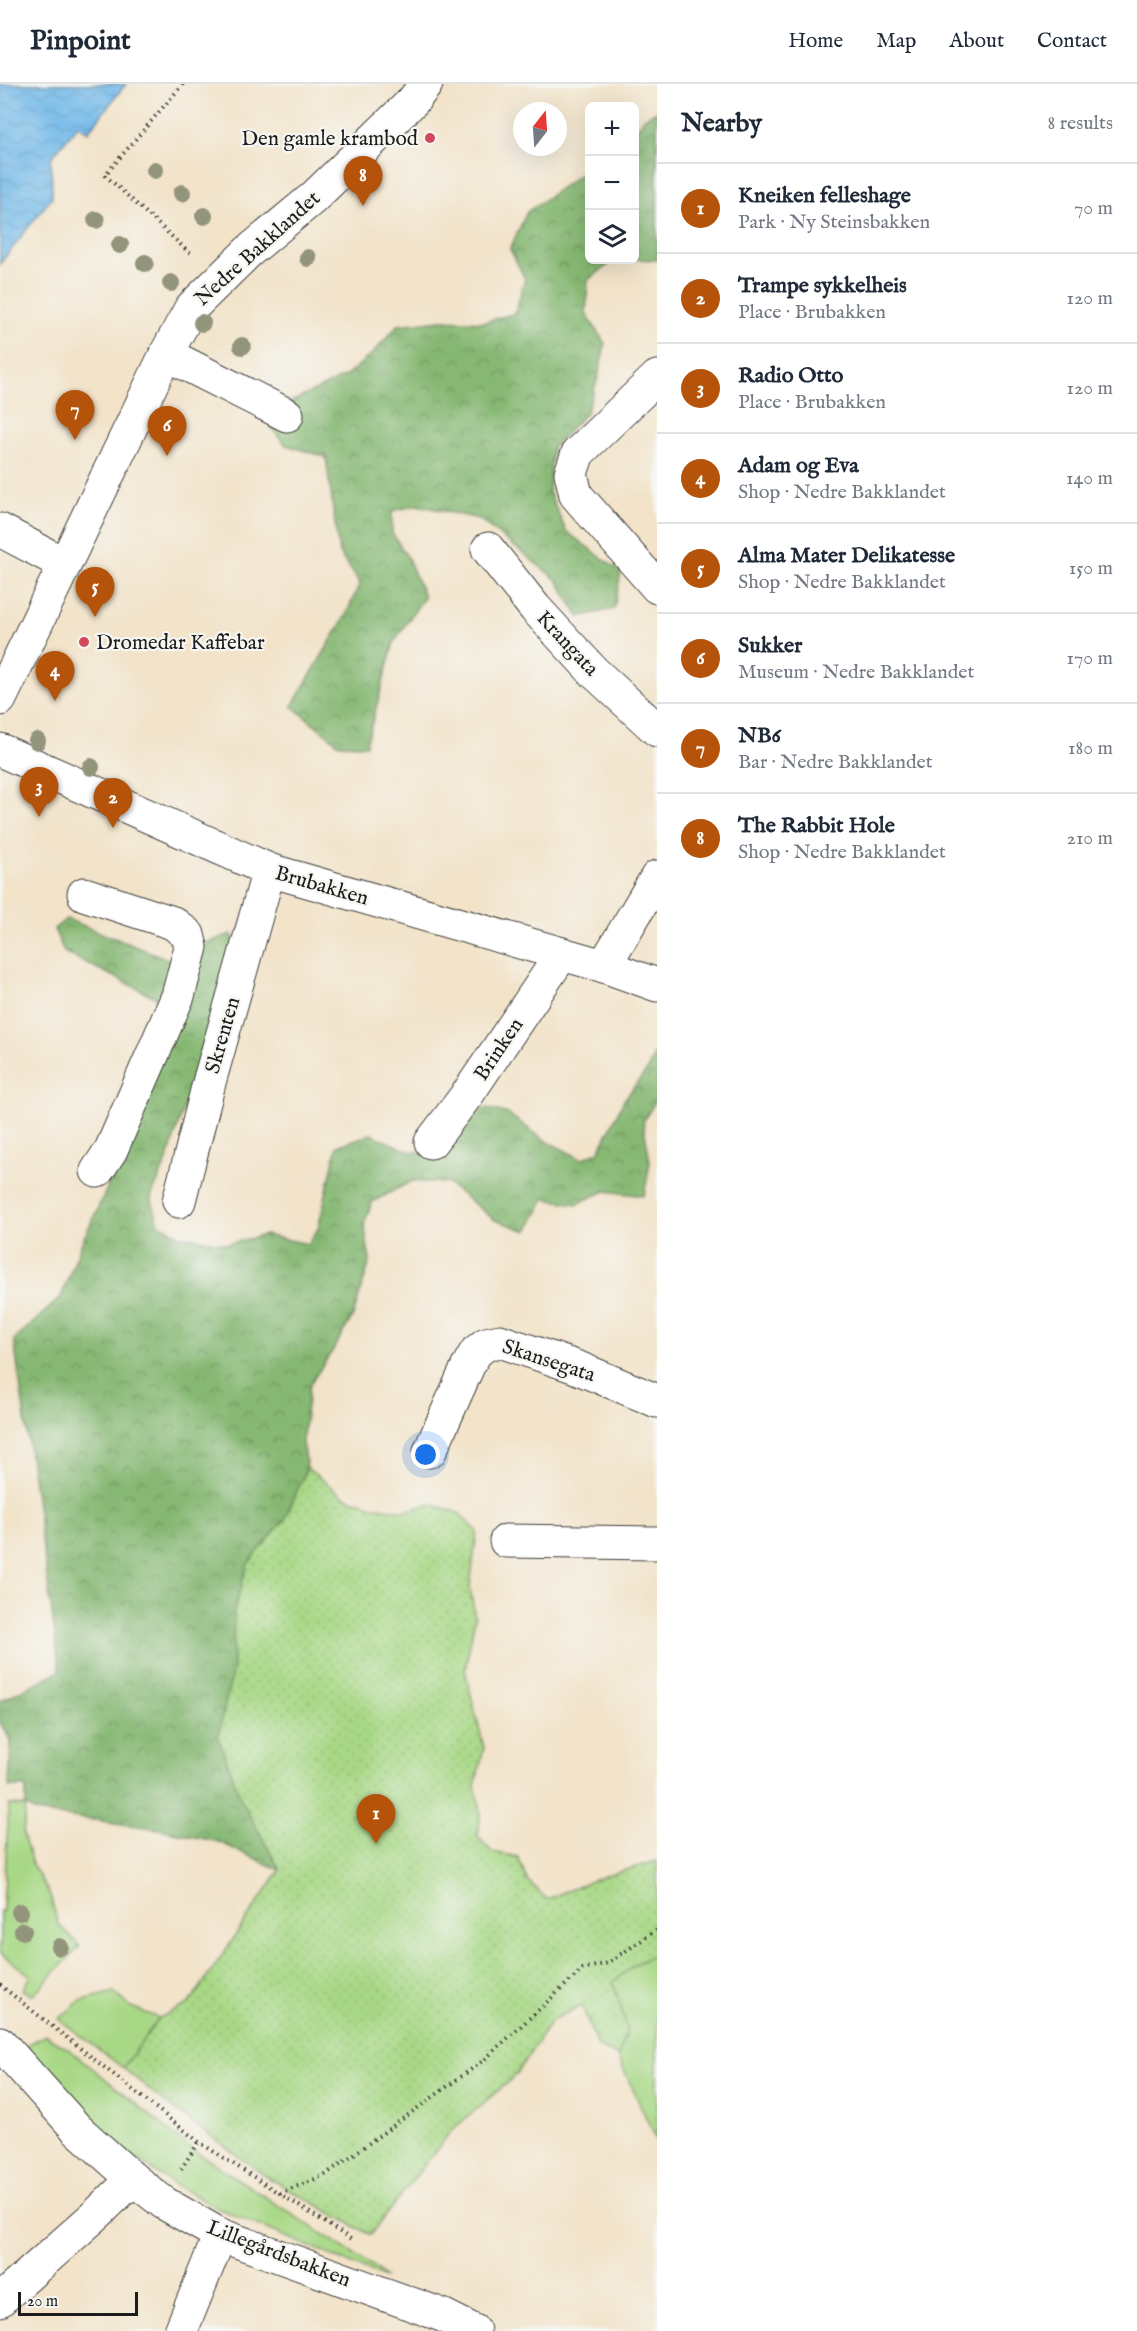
<!DOCTYPE html>
<html lang="en">
<head>
<meta charset="utf-8">
<style>
  :root { --surface:#fff; --page:#f6f6f7; --text:#1f2937; --muted:#747a83; --line:#e0e1e3; --accent:#b45309 }
  body { margin:0; font-family:"IM FELL English",serif; background:var(--page); color:var(--text) }
  .controls { position:absolute; right:18px; top:18px; display:grid; overflow:hidden; border-radius:9px; box-shadow:0 6px 24px #0002 }
  .controls button { width:54px; height:54px; display:grid; place-items:center; padding:0; border:0; border-bottom:2px solid var(--line); background:var(--surface); color:var(--text); font:30px sans-serif }
  .compass { position:absolute; left:513px; top:18px; width:54px; height:54px; border-radius:50%; background:var(--surface); box-shadow:0 6px 24px #0002; rotate:17deg }
  .scale { position:absolute; left:18px; bottom:15px; width:120px; box-sizing:border-box; padding-left:6px; border:3px solid #1c1c1c; border-top:0; font-size:16px; line-height:21px; white-space:nowrap; color:#1c1c1c; -webkit-text-stroke:4px #f6f6f2; paint-order:stroke }
  .you { position:absolute; left:426px; top:1371px; width:21px; height:21px; margin:-15px; border:4px solid #fff; border-radius:50%; background:#1a73e8; box-shadow:0 0 0 9px #1a73e833 }
  .badge { display:grid; place-items:center; width:39px; height:39px; border-radius:50%; background:var(--accent); color:#fff; font-size:20px; font-weight:700 }
  .pin { position:absolute; translate:-50% -50px; filter:drop-shadow(0 2px 3px #0008) }
  .pin::after { content:''; position:absolute; top:32px; width:21px; height:18px; background:inherit; clip-path:polygon(0 0,100% 0,50% 100%) }
  .list { margin:0; padding:0; list-style:none }
  h2 { display:flex; justify-content:space-between; align-items:center; height:78px; margin:0; padding:0 24px; font-size:26px }
  h2 small { font-size:20px; font-weight:400; color:var(--muted) }
  .list li { display:grid; grid-template-columns:39px 1fr auto; gap:18px; align-items:center; box-sizing:border-box; height:90px; padding:0 24px; border-top:2px solid var(--line) }
  .list b { display:block; font-size:22px; white-space:nowrap }
  .list p { margin:0; font-size:20px; white-space:nowrap; color:var(--muted) }
  .list em { font-size:20px; font-style:normal; color:var(--muted) }
  .icon { flex:none; width:33px; height:33px; fill:none; stroke:currentColor; stroke-width:2; stroke-linecap:round; stroke-linejoin:round }
  .map { position:relative; flex:none; width:657px; height:2247px; overflow:hidden }
  header { display:flex; align-items:center; gap:36px; box-sizing:border-box; height:84px; padding:0 30px; background:var(--surface); border-bottom:2px solid var(--line) }
  header strong { font-size:28px }
  nav { display:flex; gap:33px; margin-inline-start:auto; font-size:21px }
  main { display:flex }
  aside { flex:1; background:var(--surface) }
  .map>svg:first-child { display:block }
  .grass { fill:#a8d886; stroke:#627a51; stroke-width:1.5 }
  .forest { fill:url(#forest-crowns); stroke:#516a48; stroke-width:1.5 }
  .garden { fill:url(#garden-dots); stroke:#627a51; stroke-width:1.5 }
  .water { fill:url(#water-waves); stroke:#476a82; stroke-width:1.5 }
  .lines { fill:none; stroke-linecap:round; stroke-linejoin:round }
  .minor-casing { stroke:#3c3a36; stroke-width:35 }
  .path { stroke:#3c3a36; stroke-width:4; stroke-dasharray:1.5 4.5; stroke-linecap:butt }
  .minor { stroke:#fff; stroke-width:33 }
  .tree { fill:#93947b }
  .poi-dot { fill:#d1495b; stroke:#f6f6f2; stroke-width:2 }
  .labels { text-anchor:middle; stroke-width:4.5; stroke-linejoin:round; paint-order:stroke }
  .poi-label { font-size:21px; fill:#1c1c1c; stroke:#f6f6f2; text-anchor:end }
  .street-label { font-size:21px; fill:#1c1c1c; stroke:#f6f6f2 }
</style>
</head>
<body>
<header>
<strong>Pinpoint</strong>
<nav><a>Home</a><a>Map</a><a>About</a><a>Contact</a></nav>
</header>
<main>
<div class="map">
<svg width="657" height="2247" viewBox="0 0 657 2247">
  <defs>
    <pattern id="forest-crowns" width="20" height="18" patternUnits="userSpaceOnUse" patternTransform="scale(1.5)"><rect width="20" height="18" fill="#86b873"/><path d="M2 6a3 3 0 1 1 6 0M12 15a3 3 0 1 1 6 0" fill="none" stroke="#6d955e"/></pattern>
    <pattern id="garden-dots" width="8" height="8" patternUnits="userSpaceOnUse" patternTransform="scale(1.5)"><rect width="8" height="8" fill="#a8d886"/><path d="M2 2h.1M6 6h.1" fill="none" stroke="#90b973" stroke-width="1.8" stroke-linecap="round"/></pattern>
    <pattern id="water-waves" width="16" height="10" patternUnits="userSpaceOnUse" patternTransform="scale(1.5)"><rect width="16" height="10" fill="#72b9e9"/><path d="M0 5q4-4 8 0t8 0" fill="none" stroke="#629ec7"/></pattern>
  </defs>
  <rect width="100%" height="100%" fill="#f6f6f2"/>
  <filter id="ink" filterUnits="userSpaceOnUse"><feTurbulence type="fractalNoise" baseFrequency=".0167" numOctaves="2"/><feDisplacementMap in="SourceGraphic" scale="12" xChannelSelector="R" yChannelSelector="G"/><feConvolveMatrix kernelMatrix="1 2 1 2 8 2 1 2 1" color-interpolation-filters="sRGB"/></filter>
  <filter id="wash" filterUnits="userSpaceOnUse"><feTurbulence type="fractalNoise" baseFrequency=".008" numOctaves="4" result="noise"/><feDisplacementMap in="SourceGraphic" scale="24" xChannelSelector="R" yChannelSelector="G"/><feGaussianBlur stdDeviation="1.35" result="paint"/><feColorMatrix in="noise" values="0 0 0 0 0 0 0 0 0 0 0 0 0 0 0 0 0 1.4 0 .05"/><feComposite in="paint" operator="in"/></filter>
  <g filter="url(#wash)">
    <rect width="100%" height="100%" fill="#f2e3c9"/>
    <g class="grass">
      <path d="M9,1721L26,1722L23,1751L32,1780L50,1811L58,1840L80,1862L32,1912L23,1905L31,1892L0,1869V1827H3Z"/>
      <path d="M657,1869V2057L618,1973L627,1944L613,1898L634,1881Z"/>
      <path d="M114,1908L131,1923L159,1934L123,1984L59,1935L80,1917Z"/>
      <path d="M45,1951L70,1966L193,2066L378,2186L386,2194L219,2125L172,2099L125,2067L76,2026L25,1971L26,1962Z"/>
    </g>
    <g class="forest">
      <path d="M657,27V176L635,175V48L644,34Z"/>
      <path d="M589,84L590,176H615L588,196L586,229L605,260L598,294L586,329L552,364L549,408L566,447L621,488L614,525L579,533L557,496L479,435L417,421L392,427V449L408,474L424,513L394,558L366,661L339,660L292,622L345,533L360,499L339,469L326,373L286,361L270,342L276,325L346,292L373,269L398,241L442,236L485,238L515,229L525,195L510,165L527,128Z"/>
      <path d="M66,835L178,879L200,861L231,850L250,871L185,1019L168,1074L151,1113L159,1140L179,1151L226,1160L265,1151L308,1160L318,1145L337,1062L371,1050L408,1067L440,1070L483,1023L508,1030L546,1057L582,1075L599,1067L624,1016L648,985L657,962V1014L643,1038L650,1078L644,1112L605,1107L577,1120L545,1115L527,1147L495,1136L447,1099L412,1097L372,1118L364,1140L370,1177L353,1232L333,1266L310,1300L302,1359L307,1384L285,1435L248,1480L234,1527L233,1585L218,1653L241,1715L280,1786L219,1758L159,1745L36,1728L26,1722V1703H9L11,1656L0,1639V1617L60,1587L14,1256L61,1213L82,1158L122,1072L163,917L64,868L54,845Z"/>
    </g>
    <path class="garden" d="M307,1384L343,1412L373,1422L404,1427L430,1420L459,1429L477,1447L470,1503L475,1533L465,1586L484,1664L475,1702L481,1727L478,1753L492,1768L518,1773L527,1796L547,1815L604,1792L657,1777V1869L634,1881L613,1898L627,1944L618,1973L597,1962L582,1921L551,1937L516,1991L451,2047L370,2151L264,2091L167,2020L123,1984L159,1934L189,1920L280,1786L241,1715L218,1653L233,1585L234,1527L248,1480L285,1435Z"/>
    <path class="water" d="M0,0H126L88,48L78,41L51,74L52,113L0,180Z"/>
  </g>
  <g filter="url(#ink)">
    <g class="lines">
      <defs>
        <g id="minor">
          <path d="M166,270L287,331"/>
          <path d="M657,293L578,369L571,389L576,411L657,503"/>
          <path d="M0,446L64,480"/>
          <path d="M488,465L535,524L593,587L657,646"/>
          <path d="M0,615L166,270L191,224L248,168L313,114L413,17L426,0"/>
          <path d="M0,666L269,786L604,882L657,901"/>
          <path d="M84,810L173,839L188,851L191,863L178,912L111,1066L97,1087"/>
          <path d="M604,882L657,793"/>
          <path d="M431,1058L469,1008L562,870"/>
          <path d="M179,1117L210,995L269,786"/>
          <path d="M430,1367L469,1280L476,1268L486,1260L500,1257L576,1283L657,1317"/>
          <path d="M506,1457L657,1459"/>
          <path d="M0,1959L77,2045L133,2095L164,2119L220,2151L442,2231L474,2247"/>
          <path d="M0,2216L99,2128L133,2095"/>
          <path d="M181,2247L220,2151"/>
        </g>
      </defs>
      <use href="#minor" class="minor-casing"/>
      <g class="path">
        <path d="M183,0L105,91L193,172"/>
        <path d="M0,1901L199,2058L354,2157"/>
        <path d="M181,2085L199,2058"/>
        <path d="M280,2109L325,2091L484,1976L583,1885L608,1879L657,1846"/>
      </g>
      <use href="#minor" class="minor"/>
    </g>
    <g class="tree">
      <circle cx="155" cy="86" r="9"/>
      <circle cx="182" cy="109" r="9"/>
      <circle cx="204" cy="132" r="9"/>
      <circle cx="96" cy="136" r="9"/>
      <circle cx="120" cy="161" r="9"/>
      <circle cx="308" cy="174" r="9"/>
      <circle cx="145" cy="179" r="9"/>
      <circle cx="171" cy="199" r="9"/>
      <circle cx="202" cy="239" r="9"/>
      <circle cx="242" cy="262" r="9"/>
      <circle cx="37" cy="657" r="9"/>
      <circle cx="91" cy="683" r="9"/>
      <circle cx="20" cy="1828" r="9"/>
      <circle cx="23" cy="1847" r="9"/>
      <circle cx="60" cy="1863" r="9"/>
    </g>
  </g>
  <g class="poi-dot">
    <circle cx="430" cy="54" r="6"/>
    <circle cx="84" cy="558" r="6"/>
  </g>
  <g class="labels">
    <g class="poi-label">
      <text x="418" y="61">Den gamle krambod</text>
      <text x="96" y="565" text-anchor="start">Dromedar Kaffebar</text>
    </g>
    <g class="street-label">
      <text transform="translate(257 164) rotate(-42)" y="7">Nedre Bakklandet</text>
      <text transform="translate(568 559) rotate(47)" y="7">Krangata</text>
      <text transform="translate(322 801) rotate(16)" y="7">Brubakken</text>
      <text transform="translate(222 951) rotate(-74)" y="7">Skrenten</text>
      <text transform="translate(498 965) rotate(-56)" y="7">Brinken</text>
      <text transform="translate(549 1276) rotate(18)" y="7">Skansegata</text>
      <text transform="translate(279 2169) rotate(21)" y="7">Lillegårdsbakken</text>
    </g>
  </g>
</svg>
<div class="controls">
<button>+</button>
<button>−</button>
<button><svg class="icon" aria-label="layers" viewBox="0 0 24 24"><path d="M12 4l9 5-9 5-9-5zM3 14l9 5 9-5"/></svg></button>
</div>
<svg class="compass" viewBox="-18 -18 36 36"><path d="M0-13l5 13h-10z" fill="#e53935"/><path d="M0 13l5-13h-10z" fill="#747a83"/></svg>
<div class="scale">20 m</div>
<div class="you"></div>
<div class="pin badge" style="left:376px;top:1760px">1</div>
<div class="pin badge" style="left:113px;top:744px">2</div>
<div class="pin badge" style="left:39px;top:733px">3</div>
<div class="pin badge" style="left:55px;top:617px">4</div>
<div class="pin badge" style="left:95px;top:533px">5</div>
<div class="pin badge" style="left:167px;top:372px">6</div>
<div class="pin badge" style="left:75px;top:356px">7</div>
<div class="pin badge" style="left:363px;top:122px">8</div>
</div>
<aside>
<h2>Nearby<small>8 results</small></h2>
<ul class="list">
<li><span class="badge">1</span><div><b>Kneiken felleshage</b><p>Park · Ny Steinsbakken</p></div><em>70 m</em></li>
<li><span class="badge">2</span><div><b>Trampe sykkelheis</b><p>Place · Brubakken</p></div><em>120 m</em></li>
<li><span class="badge">3</span><div><b>Radio Otto</b><p>Place · Brubakken</p></div><em>120 m</em></li>
<li><span class="badge">4</span><div><b>Adam og Eva</b><p>Shop · Nedre Bakklandet</p></div><em>140 m</em></li>
<li><span class="badge">5</span><div><b>Alma Mater Delikatesse</b><p>Shop · Nedre Bakklandet</p></div><em>150 m</em></li>
<li><span class="badge">6</span><div><b>Sukker</b><p>Museum · Nedre Bakklandet</p></div><em>170 m</em></li>
<li><span class="badge">7</span><div><b>NB6</b><p>Bar · Nedre Bakklandet</p></div><em>180 m</em></li>
<li><span class="badge">8</span><div><b>The Rabbit Hole</b><p>Shop · Nedre Bakklandet</p></div><em>210 m</em></li>
</ul>
</aside>
</main>
</body>
</html>
